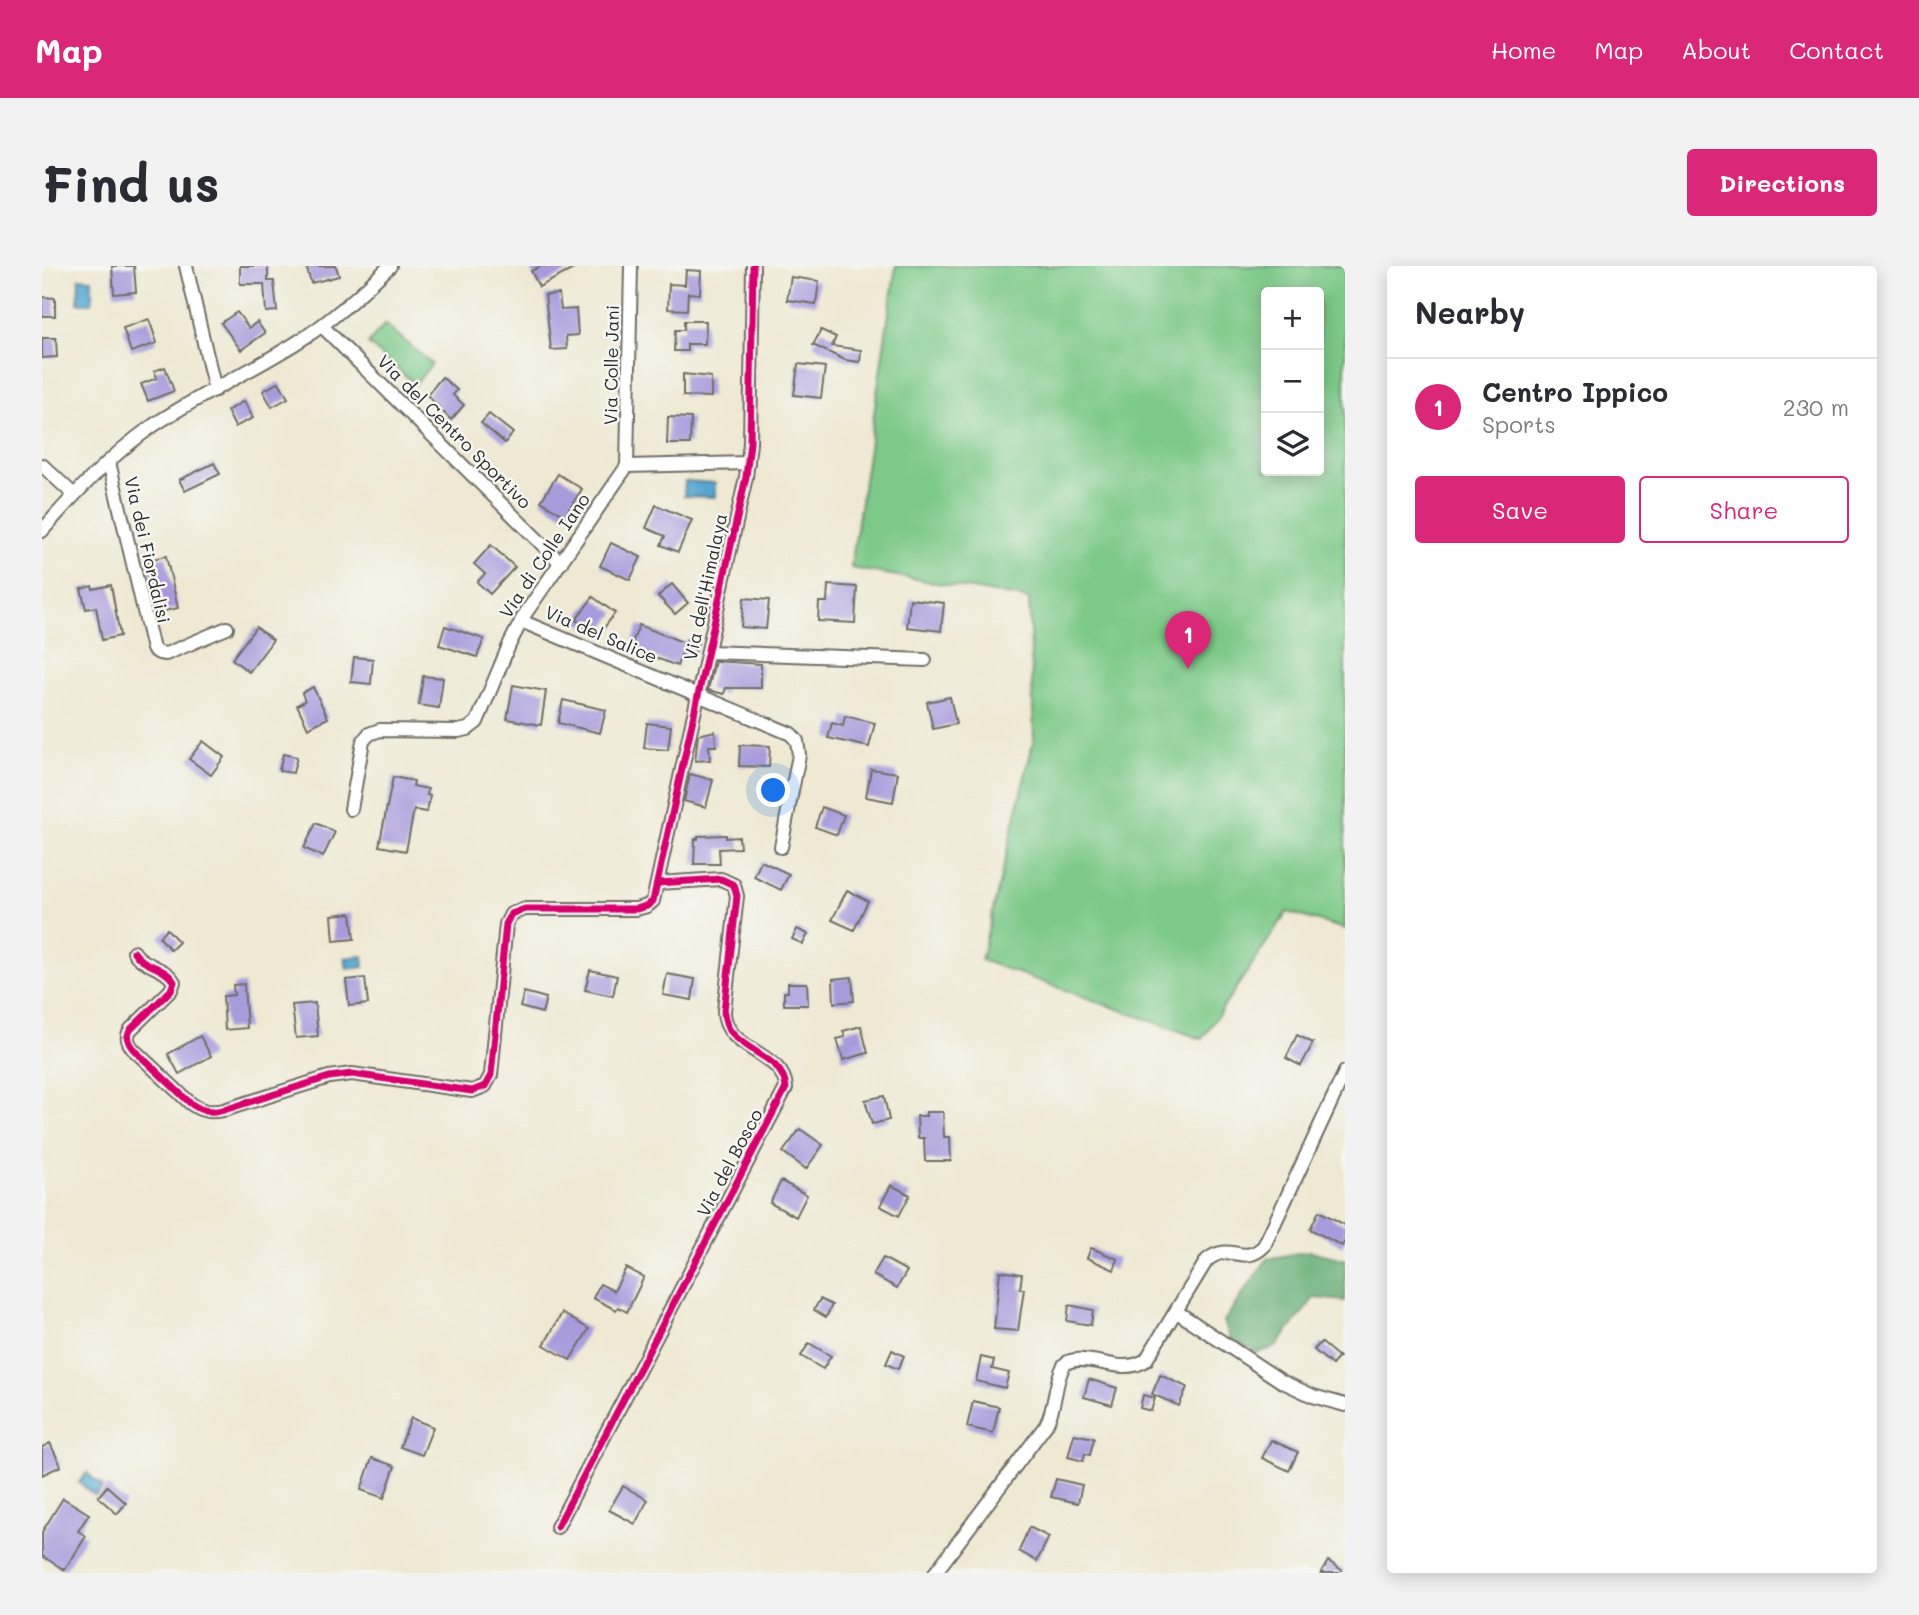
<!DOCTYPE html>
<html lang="en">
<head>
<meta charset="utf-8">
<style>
  :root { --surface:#fff; --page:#f2f2f3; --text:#2b2b33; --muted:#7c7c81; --line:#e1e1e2; --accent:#db2777 }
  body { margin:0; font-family:Mali,sans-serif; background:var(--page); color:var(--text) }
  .controls { position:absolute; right:21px; top:21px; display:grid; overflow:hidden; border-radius:7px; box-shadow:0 4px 18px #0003 }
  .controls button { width:63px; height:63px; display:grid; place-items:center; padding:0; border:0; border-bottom:2px solid var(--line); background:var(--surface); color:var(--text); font:35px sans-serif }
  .you { position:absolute; left:732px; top:525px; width:24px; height:24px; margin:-18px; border:5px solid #fff; border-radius:50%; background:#1a73e8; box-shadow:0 0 0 10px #1a73e833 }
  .badge { display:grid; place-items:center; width:46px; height:46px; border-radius:50%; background:var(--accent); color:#fff; font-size:23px; font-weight:700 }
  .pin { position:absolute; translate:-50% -58px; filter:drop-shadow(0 2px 4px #0008) }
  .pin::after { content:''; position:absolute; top:37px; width:24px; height:21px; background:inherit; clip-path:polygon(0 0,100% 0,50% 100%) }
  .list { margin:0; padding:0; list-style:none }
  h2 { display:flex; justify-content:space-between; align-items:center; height:91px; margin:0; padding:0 28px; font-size:30px }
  h2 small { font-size:23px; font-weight:400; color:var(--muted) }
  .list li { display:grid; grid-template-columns:46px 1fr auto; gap:21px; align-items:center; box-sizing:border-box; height:98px; padding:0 28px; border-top:2px solid var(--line) }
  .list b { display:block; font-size:26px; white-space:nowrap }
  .list p { margin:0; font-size:23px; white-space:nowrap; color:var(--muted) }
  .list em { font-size:23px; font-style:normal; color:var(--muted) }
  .actions { display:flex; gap:14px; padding:21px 28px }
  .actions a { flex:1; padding:16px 0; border:2px solid var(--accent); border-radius:7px; text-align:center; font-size:24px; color:var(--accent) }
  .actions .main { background:var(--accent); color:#fff }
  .icon { flex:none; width:38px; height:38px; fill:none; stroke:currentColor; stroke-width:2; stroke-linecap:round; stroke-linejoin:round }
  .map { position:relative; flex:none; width:1303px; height:1307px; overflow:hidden; border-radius:7px }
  header { display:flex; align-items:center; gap:42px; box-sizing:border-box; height:98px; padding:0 35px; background:var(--accent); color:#fff }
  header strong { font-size:33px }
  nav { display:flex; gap:38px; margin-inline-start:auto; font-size:24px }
  .intro { display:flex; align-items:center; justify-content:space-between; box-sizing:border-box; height:168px; padding:0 42px }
  h1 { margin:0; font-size:49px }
  .button { padding:18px 32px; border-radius:7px; background:var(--accent); color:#fff; font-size:24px; font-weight:700 }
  main { display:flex; gap:42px; padding:0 42px }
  aside { flex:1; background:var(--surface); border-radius:7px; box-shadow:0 4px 18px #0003 }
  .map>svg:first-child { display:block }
  .green { fill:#7dc988; stroke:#547a5a; stroke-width:2; fill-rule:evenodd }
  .forest { fill:#66ad74; stroke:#486c50; stroke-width:2 }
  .water { fill:#54a7d0; stroke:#40697e; stroke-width:2 }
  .building { fill:#a79bdc }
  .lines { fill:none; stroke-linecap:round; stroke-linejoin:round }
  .street-casing { stroke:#706e66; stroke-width:16 }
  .street { stroke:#fff; stroke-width:12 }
  .cycleway-casing { stroke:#f6f6f2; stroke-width:11 }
  .cycleway { stroke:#d6006c; stroke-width:7 }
  .labels { text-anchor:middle; stroke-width:5; stroke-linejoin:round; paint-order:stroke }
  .street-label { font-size:18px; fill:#2b2b2b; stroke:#f6f6f2 }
</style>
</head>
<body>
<header>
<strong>Map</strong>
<nav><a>Home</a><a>Map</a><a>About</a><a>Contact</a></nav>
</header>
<div class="intro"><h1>Find us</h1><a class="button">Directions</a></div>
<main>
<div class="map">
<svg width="1303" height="1307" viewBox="0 0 1303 1307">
  <rect width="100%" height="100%" fill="#f6f6f2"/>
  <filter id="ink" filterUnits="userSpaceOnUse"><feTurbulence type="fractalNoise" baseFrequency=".0143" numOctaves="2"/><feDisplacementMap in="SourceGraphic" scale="14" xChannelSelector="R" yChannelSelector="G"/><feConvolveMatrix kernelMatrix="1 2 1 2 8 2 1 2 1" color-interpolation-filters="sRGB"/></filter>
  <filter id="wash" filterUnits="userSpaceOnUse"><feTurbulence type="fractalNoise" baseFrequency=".00686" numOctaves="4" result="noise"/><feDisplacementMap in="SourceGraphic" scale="28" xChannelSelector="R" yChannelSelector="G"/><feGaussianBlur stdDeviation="1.57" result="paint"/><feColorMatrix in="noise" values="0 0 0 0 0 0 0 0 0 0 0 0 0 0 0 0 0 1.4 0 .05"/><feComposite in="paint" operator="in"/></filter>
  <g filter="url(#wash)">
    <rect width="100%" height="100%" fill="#efe9d3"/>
    <g class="green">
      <path d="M854,0H1303V663L1245,646L1160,773L939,694L992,473L987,333L809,302ZM1277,26V205H1224V26Z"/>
      <path d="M343,58L390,98L373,118L326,78Z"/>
    </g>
    <path class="forest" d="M1267,985L1303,993V1035L1272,1032L1234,1081L1215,1087L1188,1073L1182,1055L1225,993Z"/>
    <g class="water">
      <path d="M37,12L50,13V37H36Z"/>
      <path d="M643,215L673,217V231L642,230Z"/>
      <path d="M321,690L322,701L305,703L303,692Z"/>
      <path d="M45,1207L61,1221L53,1230L37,1216Z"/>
    </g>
    <g id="blocks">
      <g class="building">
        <path d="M70,0H92L94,26L72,28Z"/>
        <path d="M198,0H226V15H232L235,45L224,46L222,18H198Z"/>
        <path d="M264,0H294L297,10L269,17Z"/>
        <path d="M499,0H537L497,21L489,5Z"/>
        <path d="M644,4L659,5L658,28L646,27L645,44L626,43L627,18L643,19Z"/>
        <path d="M749,11L777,15L774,38L745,34Z"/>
        <path d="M517,28L519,44L534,43L536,69L524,70L525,83L509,84L503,29Z"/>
        <path d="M0,31L13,32V50H0Z"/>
        <path d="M195,46L207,62L215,56L223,67L199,84L179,57Z"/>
        <path d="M107,53L115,77L89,86L81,62Z"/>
        <path d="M642,55H664L663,78H645V85H632L633,64H642Z"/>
        <path d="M779,64L794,71L790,80L819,84L818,96L803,94L771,79Z"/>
        <path d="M0,72H14L15,91L0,92Z"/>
        <path d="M756,98L783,101L779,132L752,129Z"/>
        <path d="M123,101L132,125L106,135L99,118L115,112L112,105Z"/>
        <path d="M641,108L669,111V131L641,130Z"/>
        <path d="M400,111L415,124L411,129L422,139L409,154L385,129Z"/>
        <path d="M237,116L246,132L230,141L221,125Z"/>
        <path d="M202,135L211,152L193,161L185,145Z"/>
        <path d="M447,148L471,167L463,177L439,157Z"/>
        <path d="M626,151L649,152L648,178H625Z"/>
        <path d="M172,197L178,208L143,225L137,214Z"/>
        <path d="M516,208L540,223L523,250L499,235Z"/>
        <path d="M614,239L650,254L636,286L619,279L623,270L604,262Z"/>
        <path d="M569,277L599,291L588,314L558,300Z"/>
        <path d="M449,279L473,301L448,328L435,316L443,308L432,298Z"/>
        <path d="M124,290L136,342L118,346L106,294Z"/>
        <path d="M630,318L646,337L633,348L616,330Z"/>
        <path d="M69,319L78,370L60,374L54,341L44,343L39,323L50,320L51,323Z"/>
        <path d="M786,319L815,321L813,357L776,355L777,336H785Z"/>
        <path d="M551,331L573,347L559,366L547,357L544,362L534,354Z"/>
        <path d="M702,332L727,334L724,363L699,361Z"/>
        <path d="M868,333L902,337L899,365L865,361Z"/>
        <path d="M597,359L643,377L645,373L656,378L650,393L639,389L635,400L588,382Z"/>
        <path d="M403,360L442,373L435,391L397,379Z"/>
        <path d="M214,361L231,374L207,406L190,393Z"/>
        <path d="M312,391L331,393L329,418L309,416Z"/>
        <path d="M673,395L719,398V422H684L682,428L666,424Z"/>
        <path d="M381,410L401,412L397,442L377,439Z"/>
        <path d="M471,419L504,425L499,459L465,453Z"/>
        <path d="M271,421L286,452L266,462L255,439L263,435L260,427Z"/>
        <path d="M908,431L914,458L891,463L885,436Z"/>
        <path d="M521,434L564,444L558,467L516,457Z"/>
        <path d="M803,450L833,457L827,481L786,472L790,457L801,460Z"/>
        <path d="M605,457L629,460L626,484L602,482Z"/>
        <path d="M673,465L674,480H667L668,494L653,495L656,469Z"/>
        <path d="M161,475L182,491L169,509L147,493Z"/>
        <path d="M698,479L728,480L727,501L697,500Z"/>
        <path d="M241,488L255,491L251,507L237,505Z"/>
        <path d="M829,503L856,507L851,536L824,531Z"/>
        <path d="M648,508L671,514L664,541L642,535Z"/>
        <path d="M351,511L372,515L371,520L386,523L385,529L388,530L385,546L372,544L364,585L337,580Z"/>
        <path d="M780,541L802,549L795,569L773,561Z"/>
        <path d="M274,557L293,566L281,591L262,582Z"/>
        <path d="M684,569V572L697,571L698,582L677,583L678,598H652L653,573H656V570Z"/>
        <path d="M719,595L747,608L739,624L712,611Z"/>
        <path d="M805,624L826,635L812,664L790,654Z"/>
        <path d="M309,647L312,673L292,675L290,649Z"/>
        <path d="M125,663L137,676L129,684L117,671Z"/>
        <path d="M755,663L766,668L761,678L750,673Z"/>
        <path d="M548,704L575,710L571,730L543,724Z"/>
        <path d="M625,708L653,713L650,734L621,729Z"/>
        <path d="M810,711L812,735L792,737L791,713Z"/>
        <path d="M323,712L326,738L307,740L304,714Z"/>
        <path d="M746,717H765L766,739H742V726H746Z"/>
        <path d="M202,718L205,762L183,764L181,730L192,729L191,719Z"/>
        <path d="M482,726L504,732L500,747L478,741Z"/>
        <path d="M273,737L276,770L254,772L250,739Z"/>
        <path d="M819,760L826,787L801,794L795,773L803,771L801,765Z"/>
        <path d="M1255,769L1271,777L1259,800L1244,792Z"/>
        <path d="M158,770L169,790L137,808L126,788Z"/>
        <path d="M842,830L847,854L830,858L823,834Z"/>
        <path d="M884,846H901L902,871H908L909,895H883L882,872H876L875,850H884Z"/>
        <path d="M758,863L781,879L764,903L741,886Z"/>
        <path d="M739,915L765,929L754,951L728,937Z"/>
        <path d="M849,919L868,929L857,950L838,940Z"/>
        <path d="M1277,945L1303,959V975L1300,980L1268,963Z"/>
        <path d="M1049,982L1076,993L1072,1004L1045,992Z"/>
        <path d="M841,992L865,1005L855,1022L831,1009Z"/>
        <path d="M584,1002L602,1011L585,1046L576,1041L574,1044L551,1032L558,1018L572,1025Z"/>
        <path d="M958,1005L980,1008L978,1023H982L976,1065L952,1063Z"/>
        <path d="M778,1033L790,1039L784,1051L772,1044Z"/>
        <path d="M1027,1039L1051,1044L1049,1059L1025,1055Z"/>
        <path d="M520,1047L547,1063L528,1094L502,1079Z"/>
        <path d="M1279,1076L1297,1091L1290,1099L1272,1084Z"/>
        <path d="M767,1077L789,1090L781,1103L759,1090Z"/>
        <path d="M850,1084L862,1090L856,1103L844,1098Z"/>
        <path d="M939,1091L952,1094L950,1103L967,1107L963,1122L934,1115Z"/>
        <path d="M1118,1109L1145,1121L1137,1140L1110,1128Z"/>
        <path d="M1047,1113L1075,1122L1070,1139L1042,1131Z"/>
        <path d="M1101,1129L1113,1132L1109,1145L1098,1142Z"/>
        <path d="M931,1135L957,1141L951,1167L925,1161Z"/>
        <path d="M369,1152L391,1161L380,1189L358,1181Z"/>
        <path d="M1032,1168L1052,1172L1048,1189L1043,1188L1041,1195L1026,1191Z"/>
        <path d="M1229,1174L1256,1186L1247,1205L1220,1192Z"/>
        <path d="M8,1177L19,1200L0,1209V1181Z"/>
        <path d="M330,1192L353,1200L342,1232L319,1224Z"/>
        <path d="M1014,1213L1040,1219L1036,1237L1009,1231Z"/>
        <path d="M65,1220L84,1237L75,1248L56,1231Z"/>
        <path d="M581,1220L606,1234L593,1258L567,1244Z"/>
        <path d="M21,1232L47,1248L36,1265L44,1270L23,1304L0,1290V1266Z"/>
        <path d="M987,1261L1007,1271L995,1295L977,1285Z"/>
        <path d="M1286,1295L1303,1306V1307H1279Z"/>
      </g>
    </g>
  </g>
  <g filter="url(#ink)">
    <use href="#blocks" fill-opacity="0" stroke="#706e66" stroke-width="2"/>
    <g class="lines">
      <defs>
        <g id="street">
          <path d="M144,0L173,124"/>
          <path d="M280,60L519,297"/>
          <path d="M67,196L111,383L117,387L124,388L185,362"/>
          <path d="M0,199L32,229"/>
          <path d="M585,200L589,0"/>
          <path d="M0,265C33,227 68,190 109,161C156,129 209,106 257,75C291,54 319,27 348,0"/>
          <path d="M479,355L749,468L755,475L757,489L739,581"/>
          <path d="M667,386L883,394"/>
          <path d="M309,543L321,475L327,468L338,464L416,465L426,463L435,456L468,377L483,348L585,200L706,197"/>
          <path d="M92,686C101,701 123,700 132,716L129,724L89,763C83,771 86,777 92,784L147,836C158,845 168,847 182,844L287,811L310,808L430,825L443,820L449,809L464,658L469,648L483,643H594L605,640L611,635L704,211L708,177L711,0"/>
          <path d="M1135,1046L1239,1115L1271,1130L1303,1139"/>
          <path d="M515,1261L744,822C742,785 682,785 682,745L695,630L692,619L679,613L616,617"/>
          <path d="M893,1307L1004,1159C1014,1141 1012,1119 1021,1101C1029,1085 1068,1101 1083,1100C1091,1100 1098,1098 1104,1094L1165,994C1189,975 1201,1001 1222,980L1303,806"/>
        </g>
      </defs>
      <use href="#street" class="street-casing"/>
      <use href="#street" class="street"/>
      <defs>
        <g id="cycleway">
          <path d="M92,686C101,701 123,700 132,716L129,724L89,763C83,771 86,777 92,784L147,836C158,845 168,847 182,844L287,811L310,808L430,825L443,820L449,809L464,658L469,648L483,643H594L605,640L611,635L704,211L708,177L711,0"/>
          <path d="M515,1261L744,822C742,785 682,785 682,745L695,630L692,619L679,613L616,617"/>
        </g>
      </defs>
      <use href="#cycleway" class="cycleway-casing"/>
      <use href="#cycleway" class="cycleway"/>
    </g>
  </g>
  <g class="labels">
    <g class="street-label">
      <text transform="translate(570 99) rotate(-89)" y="6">Via Colle Jani</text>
      <text transform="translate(412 166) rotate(45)" y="6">Via del Centro Sportivo</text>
      <text transform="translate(105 284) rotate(77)" y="6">Via dei Fiordalisi</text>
      <text transform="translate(503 290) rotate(-56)" y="6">Via di Colle Iano</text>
      <text transform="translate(664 321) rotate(-78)" y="6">Via dell'Himalaya</text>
      <text transform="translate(559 369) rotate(23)" y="6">Via del Salice</text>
      <text transform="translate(688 897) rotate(-62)" y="6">Via del Bosco</text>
    </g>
  </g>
</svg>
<div class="controls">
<button>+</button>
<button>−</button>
<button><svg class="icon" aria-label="layers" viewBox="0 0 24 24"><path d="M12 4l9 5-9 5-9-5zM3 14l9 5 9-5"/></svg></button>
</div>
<div class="you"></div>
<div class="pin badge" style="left:1146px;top:403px">1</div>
</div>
<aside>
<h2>Nearby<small></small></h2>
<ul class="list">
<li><span class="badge">1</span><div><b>Centro Ippico</b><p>Sports</p></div><em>230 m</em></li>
</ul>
<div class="actions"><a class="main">Save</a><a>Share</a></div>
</aside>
</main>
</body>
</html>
